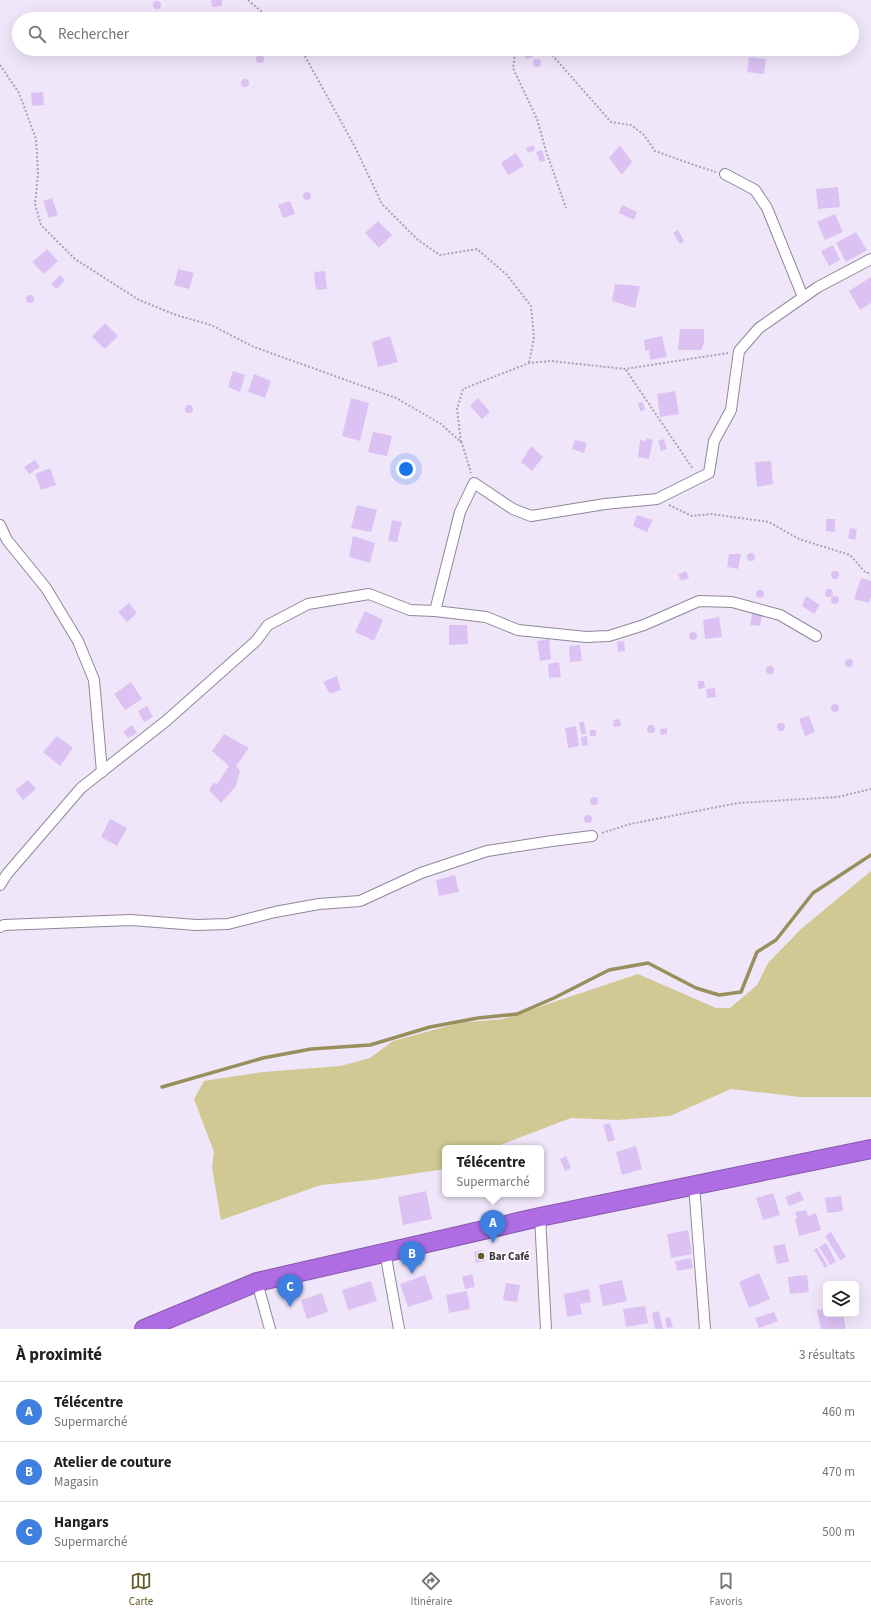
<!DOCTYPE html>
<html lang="fr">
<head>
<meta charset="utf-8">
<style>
  :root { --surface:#fff; --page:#f6f6f6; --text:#202124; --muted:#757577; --line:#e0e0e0; --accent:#645c29 }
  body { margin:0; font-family:"Source Sans 3",sans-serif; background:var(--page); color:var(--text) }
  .controls { position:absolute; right:12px; bottom:12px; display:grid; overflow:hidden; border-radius:6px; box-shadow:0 4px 16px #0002 }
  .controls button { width:36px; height:36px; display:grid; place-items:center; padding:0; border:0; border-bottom:1px solid var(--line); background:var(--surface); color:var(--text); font:20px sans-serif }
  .you { position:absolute; left:406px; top:469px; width:14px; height:14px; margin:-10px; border:3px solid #fff; border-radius:50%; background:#1a73e8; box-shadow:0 0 0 6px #1a73e833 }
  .badge { display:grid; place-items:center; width:26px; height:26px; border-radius:50%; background:var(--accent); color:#fff; font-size:13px; font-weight:700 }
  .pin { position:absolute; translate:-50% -33px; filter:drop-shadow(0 1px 2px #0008) }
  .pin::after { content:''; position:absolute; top:21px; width:14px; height:12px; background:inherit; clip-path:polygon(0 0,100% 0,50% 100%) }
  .popup { position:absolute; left:442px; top:1145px; width:102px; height:52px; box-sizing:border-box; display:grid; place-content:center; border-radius:6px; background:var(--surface); filter:drop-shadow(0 1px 3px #0005); font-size:13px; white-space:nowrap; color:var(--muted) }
  .popup b { font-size:15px; color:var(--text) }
  .popup::after { content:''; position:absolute; left:50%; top:100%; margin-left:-8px; border:8px solid transparent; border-top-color:var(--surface) }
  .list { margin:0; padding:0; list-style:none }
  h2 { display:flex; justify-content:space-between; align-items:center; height:52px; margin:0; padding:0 16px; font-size:17px }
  h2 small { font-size:13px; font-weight:400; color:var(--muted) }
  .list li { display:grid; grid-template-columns:26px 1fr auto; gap:12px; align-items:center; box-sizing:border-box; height:60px; padding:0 16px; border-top:1px solid var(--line) }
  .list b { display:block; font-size:15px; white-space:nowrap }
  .list p { margin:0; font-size:13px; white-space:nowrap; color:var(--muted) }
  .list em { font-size:13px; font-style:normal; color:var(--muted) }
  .icon { flex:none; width:22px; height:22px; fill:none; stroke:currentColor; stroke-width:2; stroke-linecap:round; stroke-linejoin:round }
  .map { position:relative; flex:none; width:871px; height:1329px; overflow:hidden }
  .search { position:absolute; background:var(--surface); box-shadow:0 4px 16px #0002; left:12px; right:12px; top:12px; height:44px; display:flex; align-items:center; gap:10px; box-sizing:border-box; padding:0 14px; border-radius:22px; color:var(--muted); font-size:15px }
  .sheet { height:232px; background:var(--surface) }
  nav { display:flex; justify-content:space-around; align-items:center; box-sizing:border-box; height:56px; border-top:1px solid var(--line); background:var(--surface); font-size:11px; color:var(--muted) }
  nav a { display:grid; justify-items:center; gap:2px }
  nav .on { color:var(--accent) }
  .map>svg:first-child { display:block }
  .green { fill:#d1c994 }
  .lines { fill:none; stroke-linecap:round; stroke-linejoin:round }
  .stream { stroke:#98905c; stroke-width:3.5 }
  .building { fill:#dbc2f3 }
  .street-casing { stroke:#908799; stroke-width:12 }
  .highway-casing { stroke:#8659a9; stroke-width:20 }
  .path { stroke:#aaa3b2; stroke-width:2; stroke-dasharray:2 2; stroke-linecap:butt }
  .street { stroke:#fff; stroke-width:10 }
  .highway { stroke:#af6de3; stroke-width:18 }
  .poi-dot { fill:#645c29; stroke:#faf6fe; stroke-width:1.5 }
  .labels { text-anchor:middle; stroke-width:4; stroke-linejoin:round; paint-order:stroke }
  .poi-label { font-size:11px; font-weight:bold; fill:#39353d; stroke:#faf6fe; text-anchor:start }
</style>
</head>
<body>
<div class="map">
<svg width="871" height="1329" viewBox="0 0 871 1329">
  <rect width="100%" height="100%" fill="#f0e6fa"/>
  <path class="green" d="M871,871V1097H800L731,1089L670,1116L617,1120L571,1118L503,1144L496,1148H445V1169L371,1180L321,1185L221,1220L212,1168L214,1152L194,1099L204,1081L263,1072L340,1066L370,1058L393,1041L459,1023L503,1019L638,974L716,1008H730L757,985L768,963L801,929Z"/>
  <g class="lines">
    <path class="stream" d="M162,1087L263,1058L311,1049L370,1045L430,1027L478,1018L517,1014L554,998L609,970L648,963L696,988L719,995L741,992L757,952L776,940L813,893L871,855"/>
  </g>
  <g class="building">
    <path d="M211,0H222V6L212,7Z"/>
    <circle cx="157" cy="5" r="4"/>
    <path d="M213,14L215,16L216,19H208L210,15Z"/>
    <path d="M367,14L369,16L370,19H362L364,15Z"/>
    <path d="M530,50L533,57L526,59L523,53Z"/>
    <circle cx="260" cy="59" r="4"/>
    <path d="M749,57L766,59L764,74L747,72Z"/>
    <circle cx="537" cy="63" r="4"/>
    <circle cx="245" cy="83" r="4"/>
    <path d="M43,92L44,105L32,106L31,93Z"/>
    <path d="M533,145L535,150L528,153L526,148Z"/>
    <path d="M620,145L632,162L622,175L609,158Z"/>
    <path d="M542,150L545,161L540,162L536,152Z"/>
    <path d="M516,153L524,166L508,175L501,163Z"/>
    <path d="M838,187L840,207L818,209L816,189Z"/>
    <circle cx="307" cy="196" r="4"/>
    <path d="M52,198L58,215L49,218L43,201Z"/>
    <path d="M290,201L295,214L283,218L278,205Z"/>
    <path d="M622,205L637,212L634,220L619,213Z"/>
    <path d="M835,214L843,232L825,240L817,222Z"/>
    <path d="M378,221L392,235L379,248L365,233Z"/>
    <path d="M678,230L684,241L680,244L673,233Z"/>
    <path d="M856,232L867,250L846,262L836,243Z"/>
    <path d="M833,245L840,260L829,266L821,251Z"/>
    <path d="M47,249L58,261L44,274L32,262Z"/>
    <path d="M178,269L194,273L189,289L174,285Z"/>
    <path d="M325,271L327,289L316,290L314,272Z"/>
    <path d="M60,275L65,280L57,289L51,284Z"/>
    <path d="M871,277V303L860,310L849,291Z"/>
    <path d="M615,284L640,286L635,308L612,301Z"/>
    <circle cx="30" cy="299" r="4"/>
    <path d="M105,323L118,336L105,349L92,337Z"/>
    <path d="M680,329H704V343L701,350H678Z"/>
    <path d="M390,336L398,362L378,367L372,342Z"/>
    <path d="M662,336L667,357L650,360L649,350H645L644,340Z"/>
    <path d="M233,371L245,375L240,392L228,387Z"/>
    <path d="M254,374L271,381L265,398L248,392Z"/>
    <path d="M675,391L679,414L660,417L657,394Z"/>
    <path d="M351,398L369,403L360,441L342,436Z"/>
    <path d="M478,398L490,412L482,419L470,406Z"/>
    <path d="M643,402L645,410L640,411L638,403Z"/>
    <circle cx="189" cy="409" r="4"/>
    <path d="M373,432L392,436L387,456L368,452Z"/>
    <path d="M647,438L653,440L649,459L638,457L640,440L645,441Z"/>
    <path d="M664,439L667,449L661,451L658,441Z"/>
    <path d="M575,440L587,443L584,453L572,449Z"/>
    <path d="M531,446L543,457L532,471L521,462Z"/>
    <path d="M35,460L40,467L29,474L24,467Z"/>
    <path d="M771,461L773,484L757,487L755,462Z"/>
    <path d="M50,468L56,485L41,490L35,474Z"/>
    <path d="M357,505L377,510L371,532L351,528Z"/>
    <path d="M637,515L653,520L647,532L633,526Z"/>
    <path d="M826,519H835V532L826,531Z"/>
    <path d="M392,520L402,522L397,542L388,541Z"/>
    <path d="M850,528L857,529L855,540L848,538Z"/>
    <path d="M353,536L375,543L370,563L349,557Z"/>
    <circle cx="751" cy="557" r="4"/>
    <path d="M729,554H741L738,569L727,567Z"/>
    <path d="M686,571L689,578L681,581L678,574Z"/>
    <circle cx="835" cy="575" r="4"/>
    <path d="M861,578L871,581V597L869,603L854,599Z"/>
    <circle cx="829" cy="593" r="4"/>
    <circle cx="760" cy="594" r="4"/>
    <path d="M806,596L820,605L814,614L802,606Z"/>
    <circle cx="835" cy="600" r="4"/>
    <path d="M129,603L137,613L127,622L118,612Z"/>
    <path d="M365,611L383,620L374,641L355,632Z"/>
    <path d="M752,614H762L760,626L750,625Z"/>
    <path d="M719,617L722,637L705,639L703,620Z"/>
    <path d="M449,625H467L468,644L449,645Z"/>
    <circle cx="693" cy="636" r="4"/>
    <path d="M549,639L551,659L540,661L537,641Z"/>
    <path d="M624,641L625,651L618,652L617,642Z"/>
    <path d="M580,645L582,661L570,662L569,646Z"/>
    <circle cx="849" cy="663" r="4"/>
    <path d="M559,662L561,677L549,678L548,664Z"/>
    <circle cx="770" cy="670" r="4"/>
    <path d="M337,676L341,690L330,694L323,682Z"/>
    <path d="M698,681H704L705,688L698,689Z"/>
    <path d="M131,682L142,699L125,710L114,694Z"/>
    <path d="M715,688L716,697L707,698L706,689Z"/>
    <circle cx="835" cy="708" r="4"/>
    <path d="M147,706L153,717L144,722L138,711Z"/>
    <path d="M809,716L815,732L805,736L799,719Z"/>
    <path d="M620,719L621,726L614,727L613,720Z"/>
    <path d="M579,722H584L586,734H581Z"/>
    <circle cx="781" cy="727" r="4"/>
    <path d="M132,725L137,733L128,738L123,732Z"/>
    <circle cx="651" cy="729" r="4"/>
    <path d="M576,726L579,746L568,748L565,728Z"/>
    <path d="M667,728V734L661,735L660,729Z"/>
    <rect x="590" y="730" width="6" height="6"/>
    <path d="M224,734L249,748L236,766L240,770L236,786L221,803L209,790L213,783L217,784L229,766L212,751Z"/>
    <path d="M57,736L73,748L60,766L43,752Z"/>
    <path d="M587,736L588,745L582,746L581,737Z"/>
    <path d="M28,780L36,789L23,800L15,790Z"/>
    <circle cx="594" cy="801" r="4"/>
    <circle cx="588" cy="819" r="4"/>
    <path d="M110,819L127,828L117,846L101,837Z"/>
    <path d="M455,875L459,892L439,896L436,880Z"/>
    <path d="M610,1123L615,1140L608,1142L603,1125Z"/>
    <path d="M636,1146L642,1169L622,1175L616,1152Z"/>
    <path d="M566,1156L571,1168L565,1171L560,1159Z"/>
    <path d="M426,1191L432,1219L403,1225L398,1197Z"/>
    <path d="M800,1191L804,1200L789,1206L785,1197Z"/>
    <path d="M773,1193L780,1215L763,1220L756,1198Z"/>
    <path d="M841,1196L843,1211L827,1213L825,1198Z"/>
    <path d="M806,1210L808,1216L816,1213L821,1230L799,1236L795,1219H797L795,1212Z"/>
    <path d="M688,1230L692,1254L671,1258L667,1234Z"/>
    <path d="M831,1232L846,1257L840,1260L825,1236Z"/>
    <path d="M826,1243L836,1262L830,1265L819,1247Z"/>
    <path d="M785,1244L789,1262L777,1264L773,1246Z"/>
    <path d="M817,1248L828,1266L825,1268L814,1250Z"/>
    <path d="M482,1250L485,1261L476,1263L474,1252Z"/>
    <path d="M691,1258L693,1268L677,1271L675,1261Z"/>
    <path d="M759,1273L770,1299L749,1308L739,1282Z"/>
    <path d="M472,1274L475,1287L465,1289L462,1277Z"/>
    <path d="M425,1275L433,1299L408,1307L400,1284Z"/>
    <path d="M807,1275L809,1292L790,1294L788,1277Z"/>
    <path d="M622,1280L627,1301L603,1306L599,1285Z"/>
    <path d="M371,1281L377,1301L348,1310L342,1290Z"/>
    <path d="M506,1283L520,1285L517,1302L503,1300Z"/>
    <path d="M589,1289L591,1302L580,1304L582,1314L567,1317L564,1294Z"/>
    <path d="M467,1291L470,1309L449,1313L446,1295Z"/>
    <path d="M322,1293L328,1312L307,1319L301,1300Z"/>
    <path d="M645,1306L648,1323L626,1327L623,1309Z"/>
    <path d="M826,1309V1314H843L846,1329H821L817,1310Z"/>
    <path d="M659,1311L663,1329H655L652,1313Z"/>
    <path d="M774,1312L778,1321L759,1328L755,1318Z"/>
    <path d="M670,1317L673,1327L667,1328L665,1318Z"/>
  </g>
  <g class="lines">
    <defs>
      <g id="street">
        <path d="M725,174L755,190L767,208L803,297"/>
        <path d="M0,525L7,540L46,588L78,641L94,680L102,772"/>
        <path d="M435,611L460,512L474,483L513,509L531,516L605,504L657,499L709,473L714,441L731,410L739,351L759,328L818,287L871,259"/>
        <path d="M0,885L7,874L81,788L166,721L256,641L268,625L308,604L369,594L410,610L435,611L486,617L518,630L586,637L609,636L644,625L699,601L732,602L780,615L816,636"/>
        <path d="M0,927L4,925L131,920L196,925L228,924L275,912L319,904L360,901L421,873L487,851L552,841L592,836"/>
        <path d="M694,1185L705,1329"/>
        <path d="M540,1217L546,1329"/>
        <path d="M385,1252L399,1329"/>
        <path d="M257,1282L270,1329"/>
      </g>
      <path id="highway" d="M144,1329L257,1282L540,1217L871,1149"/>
    </defs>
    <use href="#street" class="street-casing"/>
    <use href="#highway" class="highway-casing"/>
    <g class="path">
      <path d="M248,0L269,18L277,19"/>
      <path d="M301,49L355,147L382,204L418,240L440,255L477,249L507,275L531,306L534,337L529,363"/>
      <path d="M516,49L513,68L537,119L546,151L566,208"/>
      <path d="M547,49L611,122L631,125L644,135L655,151L697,166L716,172"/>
      <path d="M0,65L19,93L36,139L38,174L35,204L41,225L75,259L139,300L176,315L211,325L254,347L396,398L441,424L462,443L471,473"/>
      <path d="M626,370L693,469"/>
      <path d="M461,442L457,409L463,389L529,363L551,361L625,369L728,353"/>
      <path d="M669,505L692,516L711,514L769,522L799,539L850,555L866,573H871"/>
      <path d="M602,833L630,824L738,803L838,797L871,789"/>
    </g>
    <use href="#street" class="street"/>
    <use href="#highway" class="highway"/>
  </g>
  <circle class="poi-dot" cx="481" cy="1256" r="4"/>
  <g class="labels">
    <g class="poi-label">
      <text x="489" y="1260">Bar Café</text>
    </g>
  </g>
</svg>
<div class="controls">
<button><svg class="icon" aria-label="layers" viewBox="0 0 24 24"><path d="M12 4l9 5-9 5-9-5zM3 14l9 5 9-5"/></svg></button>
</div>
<div class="you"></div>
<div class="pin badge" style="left:493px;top:1243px;background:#3f7fe0">A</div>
<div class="popup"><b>Télécentre</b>Supermarché</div>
<div class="pin badge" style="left:412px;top:1274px;background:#3f7fe0">B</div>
<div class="pin badge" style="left:290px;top:1307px;background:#3f7fe0">C</div>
<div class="search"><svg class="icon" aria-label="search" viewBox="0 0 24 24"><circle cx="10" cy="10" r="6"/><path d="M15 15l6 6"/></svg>Rechercher</div>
</div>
<section class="sheet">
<h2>À proximité<small>3 résultats</small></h2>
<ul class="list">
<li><span class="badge" style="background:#3f7fe0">A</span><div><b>Télécentre</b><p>Supermarché</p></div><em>460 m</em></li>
<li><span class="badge" style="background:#3f7fe0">B</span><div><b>Atelier de couture</b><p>Magasin</p></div><em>470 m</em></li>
<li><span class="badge" style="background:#3f7fe0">C</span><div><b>Hangars</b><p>Supermarché</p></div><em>500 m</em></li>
</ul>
</section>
<nav>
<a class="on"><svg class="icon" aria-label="map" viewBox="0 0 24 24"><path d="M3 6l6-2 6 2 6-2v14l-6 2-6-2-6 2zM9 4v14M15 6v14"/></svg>Carte</a>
<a><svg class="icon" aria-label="directions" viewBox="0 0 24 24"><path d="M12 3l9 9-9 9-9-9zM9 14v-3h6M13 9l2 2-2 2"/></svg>Itinéraire</a>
<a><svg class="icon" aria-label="saved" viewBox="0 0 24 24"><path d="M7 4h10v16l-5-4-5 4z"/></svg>Favoris</a>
</nav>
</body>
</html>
